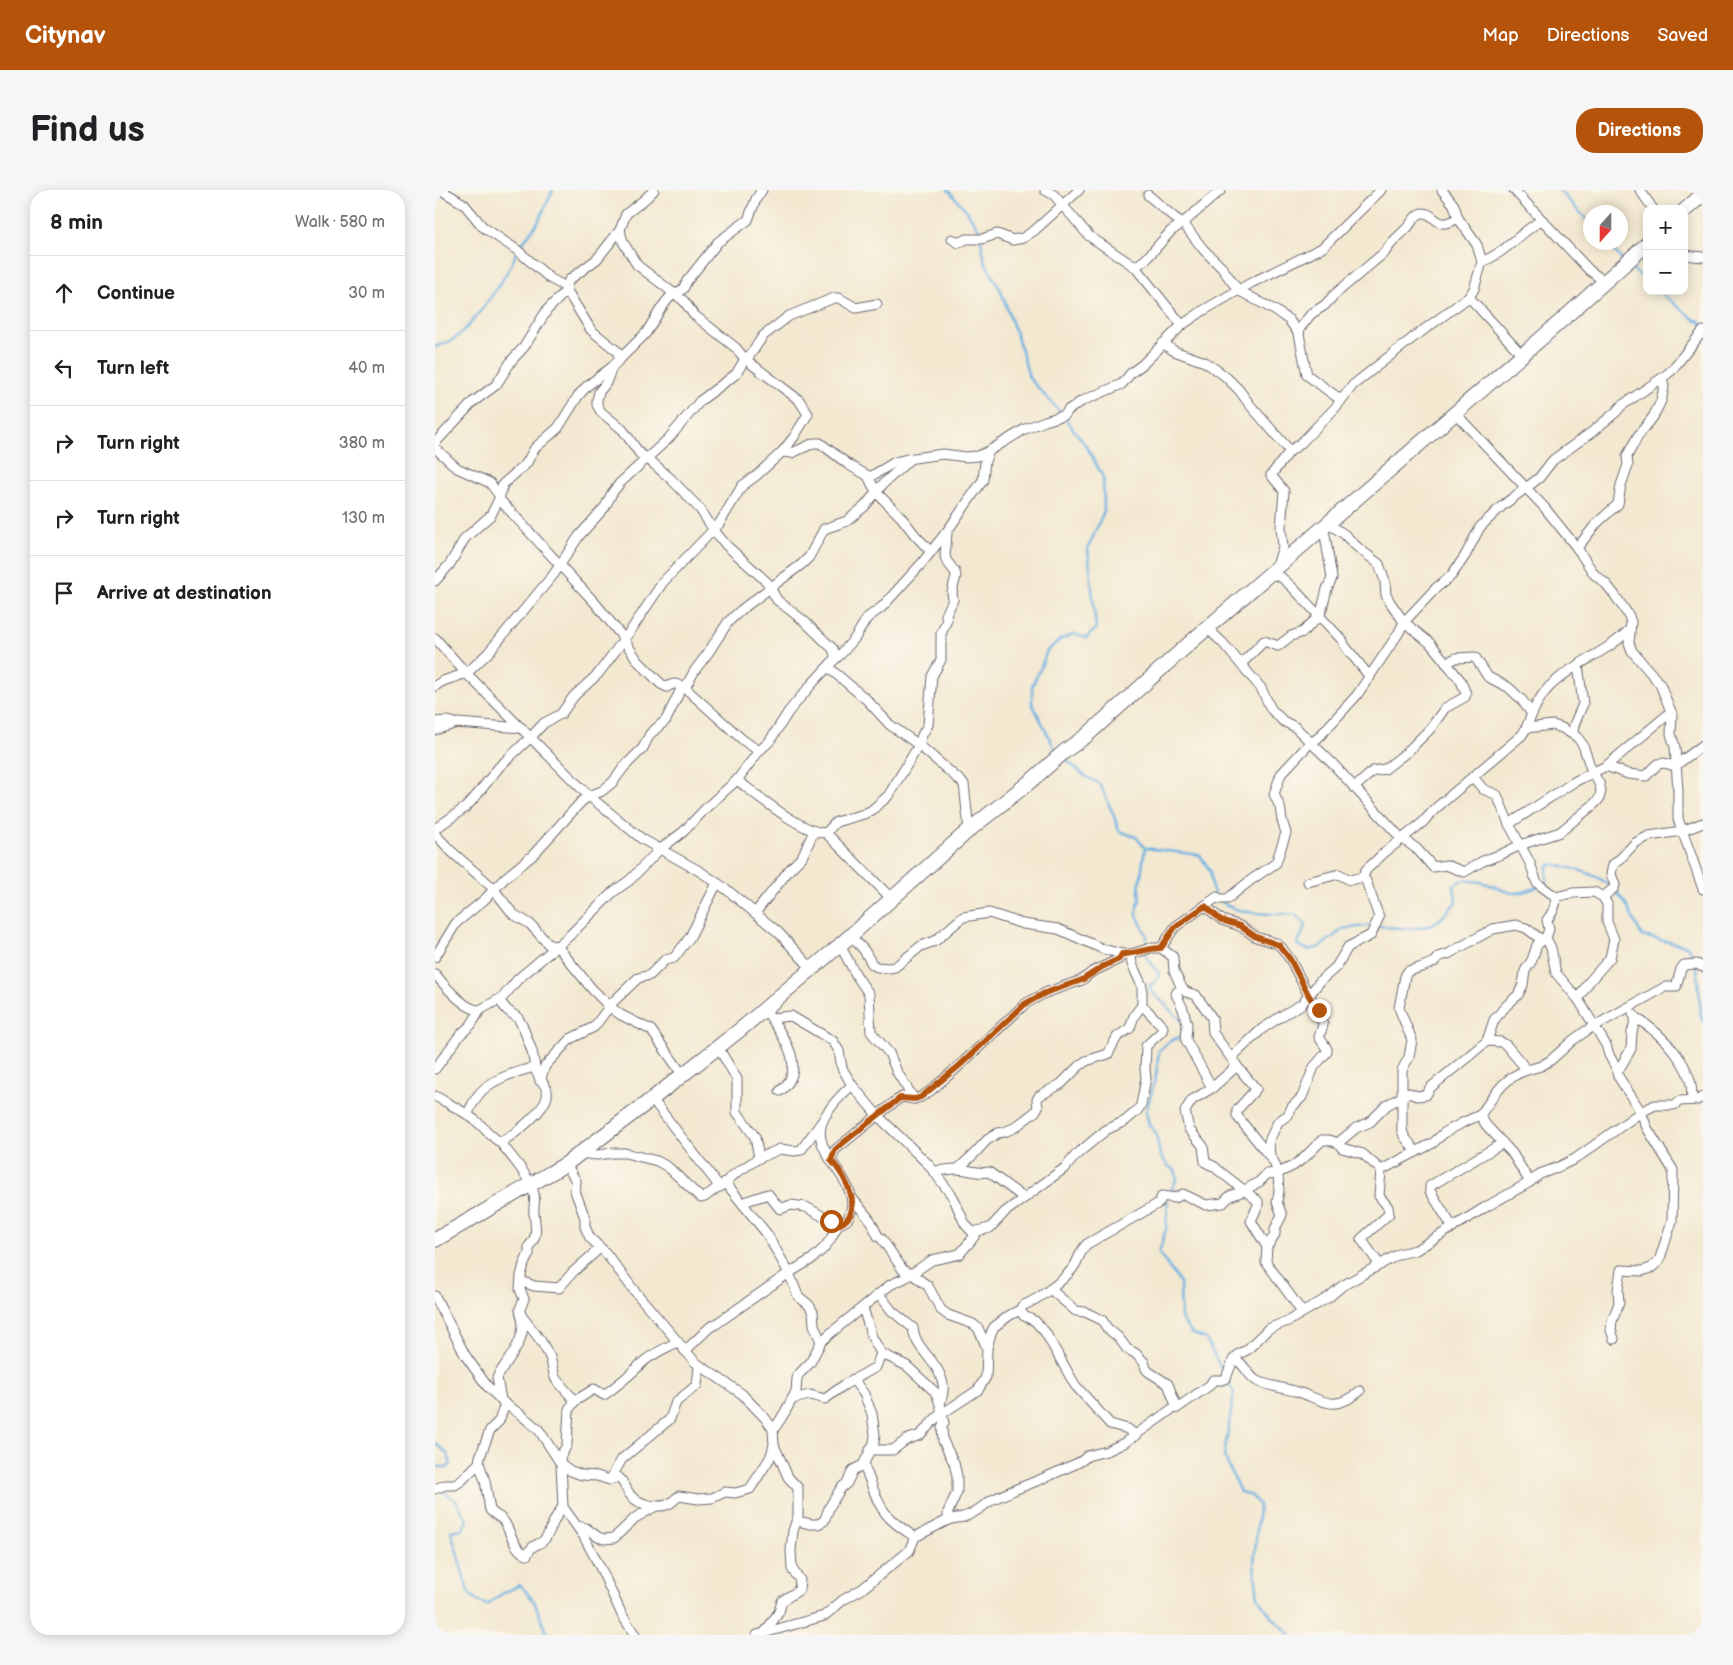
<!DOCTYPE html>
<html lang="en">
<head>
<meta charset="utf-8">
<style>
  :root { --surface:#fff; --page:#f6f6f6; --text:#202124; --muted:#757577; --line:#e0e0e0; --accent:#b45309 }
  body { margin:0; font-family:"Balsamiq Sans",sans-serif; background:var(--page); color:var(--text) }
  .controls { position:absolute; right:15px; top:15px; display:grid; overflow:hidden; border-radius:10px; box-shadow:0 2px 12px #0003 }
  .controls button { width:45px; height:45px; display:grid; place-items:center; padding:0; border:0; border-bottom:1px solid var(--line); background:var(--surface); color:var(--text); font:25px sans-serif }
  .compass { position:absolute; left:1148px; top:15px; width:45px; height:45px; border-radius:50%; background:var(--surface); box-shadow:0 2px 12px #0003; rotate:201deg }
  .stop { position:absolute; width:15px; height:15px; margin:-11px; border:4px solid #b45309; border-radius:50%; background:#fff }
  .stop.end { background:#b45309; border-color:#fff; box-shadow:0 1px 5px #0008 }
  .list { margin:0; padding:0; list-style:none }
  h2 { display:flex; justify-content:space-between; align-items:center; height:65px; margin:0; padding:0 20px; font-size:21px }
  h2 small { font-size:16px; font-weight:400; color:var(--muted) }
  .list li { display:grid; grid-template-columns:32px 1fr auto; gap:15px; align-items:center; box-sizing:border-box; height:75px; padding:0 20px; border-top:1px solid var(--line) }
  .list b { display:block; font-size:19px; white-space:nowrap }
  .list em { font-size:16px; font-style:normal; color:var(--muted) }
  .icon { flex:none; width:28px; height:28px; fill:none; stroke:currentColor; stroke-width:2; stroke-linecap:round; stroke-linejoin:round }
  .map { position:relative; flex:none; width:1268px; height:1445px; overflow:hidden; border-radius:20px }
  header { display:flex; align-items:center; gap:30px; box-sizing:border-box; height:70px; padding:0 25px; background:var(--accent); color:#fff }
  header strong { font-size:24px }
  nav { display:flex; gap:28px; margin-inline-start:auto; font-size:18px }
  .intro { display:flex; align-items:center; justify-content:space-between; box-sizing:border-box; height:120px; padding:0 30px }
  h1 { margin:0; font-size:35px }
  .button { padding:12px 22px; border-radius:20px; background:var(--accent); color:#fff; font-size:18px; font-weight:700 }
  main { display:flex; gap:30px; padding:0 30px }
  aside { flex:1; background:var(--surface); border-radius:20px; box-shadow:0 2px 12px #0003 }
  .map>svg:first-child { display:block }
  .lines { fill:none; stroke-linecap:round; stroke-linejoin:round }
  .stream { stroke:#6cb1e2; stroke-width:2.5 }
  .minor-casing { stroke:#6b676f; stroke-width:11 }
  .trunk-casing { stroke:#6b676f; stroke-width:16 }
  .minor { stroke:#fff; stroke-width:9 }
  .trunk { stroke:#fff; stroke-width:14 }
  .route { stroke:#b45309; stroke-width:6 }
</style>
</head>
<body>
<header>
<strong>Citynav</strong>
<nav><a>Map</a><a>Directions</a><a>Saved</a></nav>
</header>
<div class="intro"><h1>Find us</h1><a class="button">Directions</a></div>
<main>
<aside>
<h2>8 min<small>Walk · 580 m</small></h2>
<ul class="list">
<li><svg class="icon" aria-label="ahead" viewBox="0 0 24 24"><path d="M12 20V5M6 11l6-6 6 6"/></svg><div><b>Continue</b></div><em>30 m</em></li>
<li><svg class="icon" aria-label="left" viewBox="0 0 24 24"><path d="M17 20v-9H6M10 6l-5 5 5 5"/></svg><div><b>Turn left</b></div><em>40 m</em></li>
<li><svg class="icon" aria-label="right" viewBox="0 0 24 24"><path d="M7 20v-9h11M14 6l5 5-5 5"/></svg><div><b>Turn right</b></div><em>380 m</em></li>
<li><svg class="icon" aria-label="right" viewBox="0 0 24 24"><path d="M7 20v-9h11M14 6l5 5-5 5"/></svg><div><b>Turn right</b></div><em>130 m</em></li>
<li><svg class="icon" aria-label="arrive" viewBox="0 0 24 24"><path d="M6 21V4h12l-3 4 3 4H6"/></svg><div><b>Arrive at destination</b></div></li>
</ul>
</aside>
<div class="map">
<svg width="1268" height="1445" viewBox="0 0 1268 1445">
  <rect width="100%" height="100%" fill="#fbf7ec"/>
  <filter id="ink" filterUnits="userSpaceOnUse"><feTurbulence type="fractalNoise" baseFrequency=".02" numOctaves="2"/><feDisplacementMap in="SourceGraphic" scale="10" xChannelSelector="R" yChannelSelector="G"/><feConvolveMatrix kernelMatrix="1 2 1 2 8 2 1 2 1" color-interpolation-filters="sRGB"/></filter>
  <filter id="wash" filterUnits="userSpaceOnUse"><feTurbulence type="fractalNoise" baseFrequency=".0096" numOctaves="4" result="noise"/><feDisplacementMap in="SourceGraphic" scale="20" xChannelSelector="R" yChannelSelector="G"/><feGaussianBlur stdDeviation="1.12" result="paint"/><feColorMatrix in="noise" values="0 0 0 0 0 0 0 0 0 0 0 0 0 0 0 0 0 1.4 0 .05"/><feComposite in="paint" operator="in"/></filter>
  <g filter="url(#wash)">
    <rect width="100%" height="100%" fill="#f3e8d0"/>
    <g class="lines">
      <g class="stream">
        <path d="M513,0L532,21L544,40L550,72L566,101L586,158L594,188L626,223"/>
        <path d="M1124,0L1156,34"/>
        <path d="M1172,52L1187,70"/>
        <path d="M84,58L103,32L118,0"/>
        <path d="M1195,78L1212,91"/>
        <path d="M1223,101L1260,130L1265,131L1268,136"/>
        <path d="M0,157C8,154 18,151 24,145C40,131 76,82 81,63"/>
        <path d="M623,562L620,559L597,513V496L606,477L612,461L626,449L640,444L651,448L661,439L653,358L669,321L668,287L652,257L629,227"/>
        <path d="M629,568L650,586L665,594L679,626L684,641L701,647L710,658L765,665L775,681L777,699L780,705"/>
        <path d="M710,658L704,699L705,710L702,716V725L712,746L711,766L724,784L720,792L714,795L717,803C729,811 735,822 747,830"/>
        <path d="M1107,695L1112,691V677L1117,674C1141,679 1157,682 1176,696"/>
        <path d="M1180,700L1190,713L1207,746L1252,756L1261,771"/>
        <path d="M787,712C804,726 840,724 860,724L871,735L862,755L874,760L885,757L908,739L938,735"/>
        <path d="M944,736C963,738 989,743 1005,729C1011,724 1016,718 1021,712L1019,695L1027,690C1033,691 1040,691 1046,692C1072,699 1073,710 1102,697"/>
        <path d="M1262,776L1266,826L1268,832"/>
        <path d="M734,1005L742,988L740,980L733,976L725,965L721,943L714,935L711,922L721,885L724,861L735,851L747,846L748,844"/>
        <path d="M733,1010L731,1039L724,1063L745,1093L746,1128L756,1143L771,1149L789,1184"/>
        <path d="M791,1189L799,1203L789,1266L805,1302L816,1305L824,1315L819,1374L823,1408L837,1427L856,1445"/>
        <path d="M0,1253L12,1263L16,1274L12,1278L0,1276"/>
        <path d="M6,1299L22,1312L32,1330L28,1339L16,1341L33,1402L42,1411L52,1415L68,1403L85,1395L99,1411L112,1445"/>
      </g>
    </g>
  </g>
  <g filter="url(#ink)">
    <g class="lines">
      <defs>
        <g id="minor">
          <path d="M6,0L29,14L48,37L82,60L116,89L129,96L156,140L182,161L185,169"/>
          <path d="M610,0L619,5L654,46L700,77L747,135"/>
          <path d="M1007,0L1019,15L1023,28L1042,55L1047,72"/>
          <path d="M1079,0L1154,80L1170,92"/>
          <path d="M1205,0L1218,19"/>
          <path d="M713,5L740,28L748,33L768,59L787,78L803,100L841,121L854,130L864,144L872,185L906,210"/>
          <path d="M517,49L524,53L531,49H547L562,44L578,50L588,48L600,40L644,0"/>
          <path d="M1249,65L1268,67"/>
          <path d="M700,77L711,69L736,41L748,33L786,0"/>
          <path d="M1034,107L1087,165"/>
          <path d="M864,144L865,138L876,124L890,115L899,105L950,62C956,52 963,47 971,39C976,35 980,23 988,23C1002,23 1000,42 1023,28"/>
          <path d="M728,153L739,161L770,172L790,186L804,200L815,215L855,261L865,254L901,217L918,195L979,147L1034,107L1039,99L1047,72C1073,61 1084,43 1107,30"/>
          <path d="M177,177L171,193L164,202L162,210V215L166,222L188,240L205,264L212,268L236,289L265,319L278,339L291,355L332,392L342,410L369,431L398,459L400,465L399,470"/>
          <path d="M1020,223L1109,317L1142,358L1159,384L1171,394L1179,404L1194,426L1196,432L1194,453L1197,461L1225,494L1237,524L1236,544L1240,557L1243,601V629L1268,699"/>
          <path d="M0,253L38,212L61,195L77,170L89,157L112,120L129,103L134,90L162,69L185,40L191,24L210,9L219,0"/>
          <path d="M0,258L22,278L55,293L64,305"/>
          <path d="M347,262L357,263L379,253H385L414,275L435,287L460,272L472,269L508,264L531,267L543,266L554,261L590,239L610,231L630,225L633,220L647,211L687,194L696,183L708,174L747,135L769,120L816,93L887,58L946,0"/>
          <path d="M433,286L441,302L466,327L480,345L496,362"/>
          <path d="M64,309L161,414L185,444L203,471L226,494L232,497C239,492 243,494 250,498L308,550L324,561"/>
          <path d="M892,333L909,344L921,356L944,374L950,391L951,405L955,412L969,432L995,453L1026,491L1031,504L1030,507L1010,518L995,539L972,562L950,579L938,581L919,598"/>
          <path d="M1142,358L1162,333L1183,314L1186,295L1193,275L1192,266L1203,246L1218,227L1226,211L1229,197L1227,188L1236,181L1268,141"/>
          <path d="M844,376V369L848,357L846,337L849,301L836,285L855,261"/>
          <path d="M836,384L846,387L858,398L908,451L909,455L935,487"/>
          <path d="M0,391L15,374L30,348L56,325L64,309L68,294L91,274L100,258L123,238L143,206L152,196L177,177L211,143L227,117L234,108L248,99L252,91L283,52L313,30L321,9L327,0"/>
          <path d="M772,438L787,452L826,498L836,519L848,531L860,537L898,574L964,646L982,659L998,677L1011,675L1029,682L1048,671L1067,664L1085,655L1125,642L1158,615L1164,609L1166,601L1164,593L1157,582L1148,555L1142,547L1127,538L1118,535L1091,538"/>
          <path d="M0,448L29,481L154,606L207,649L266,682L291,699L343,742L377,779"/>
          <path d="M1011,473L1021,468L1040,467L1053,487L1073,497L1086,509L1097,524"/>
          <path d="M806,474L829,451L843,456L856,446L868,442L884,426L887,419L892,399L897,388L890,345L887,339"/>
          <path d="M393,477L432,510L455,535L484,555L529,594L534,640"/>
          <path d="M0,496L8,491L32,483L53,463L119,384L144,346L170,317L177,303L185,293L234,248L265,211L301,184L310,169L315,165L328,146L354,126L399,108H404L421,118L442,114"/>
          <path d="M0,532L11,531L17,532"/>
          <path d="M0,540L22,533L87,538"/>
          <path d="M1138,543L1139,535L1148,514L1143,475"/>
          <path d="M1171,576L1236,522"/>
          <path d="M1038,587L1048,599L1062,605L1074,634L1095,673L1102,693L1121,707L1137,703L1159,702L1168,707L1172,714V732L1179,749L1175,768L1154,792L1143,809"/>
          <path d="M302,590C322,605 367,643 391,643L457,709"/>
          <path d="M1074,634L1139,592L1171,576L1193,584L1211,586L1223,574L1229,573L1240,576L1268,555"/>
          <path d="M0,639L31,617L41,606L64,577L96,547L109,533L126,524L139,506L163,484L196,440L228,392L284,334L307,296L322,285L347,262L359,247L373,224L364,210L310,169L301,158L258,124L249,111L202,75L188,52L185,40"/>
          <path d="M391,643L401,632L429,624L437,620L453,606L484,555L487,545L493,535L497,486L506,470V444L512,430L511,425L518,410L517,402L521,386L520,382L511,370L510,365L512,343"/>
          <path d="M0,644L17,662L57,697L78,724L95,734L114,755L122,756L157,799L175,817L186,825L216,840L247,884"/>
          <path d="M873,692L904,684L915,690L928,687"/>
          <path d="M1121,707C1121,717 1118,722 1112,730L1114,739L1111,748L1116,758L1121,783L1143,809L1171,855L1174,865L1183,881L1182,883L1183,886L1206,922L1212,938L1238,980L1237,1031L1224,1071L1216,1078L1207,1081L1186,1080L1183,1100L1184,1113L1177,1131L1176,1140L1179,1149"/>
          <path d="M1168,707L1179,698L1180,695L1176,684L1178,675L1186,668L1200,653L1214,646L1247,641L1268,633"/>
          <path d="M770,716L787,730L805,736L821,747L841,753L846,757L855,769L874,806L884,820L888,835L884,847L892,859V862L879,877L867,907L857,917L853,925L843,932L834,951L835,967"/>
          <path d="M320,723L355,679L367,667L379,641"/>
          <path d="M416,746L429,760L437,774L442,777L454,778L460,777L486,756L500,751L528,727L554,723L588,734L623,739L668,759L687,764H696L716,758H726L740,737L782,707L785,709H792L816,690L841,673L851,643L847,630L845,617L839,604L846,584L875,553L883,548L922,505L963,444L969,432L1001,398L1016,386L1030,366L1045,337L1067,316L1104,288L1118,270L1157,242L1181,222L1186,216L1227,188"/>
          <path d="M405,755L421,785L434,804L436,842L454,863L462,882L479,909"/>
          <path d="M726,758L738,767L739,781L747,798L751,802L761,805L763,808L777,828L778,843L802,876L777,898L757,910L750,921L754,939L768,956L770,972L780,977L783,980L823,1011V1015L816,1031L832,1057"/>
          <path d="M0,767L21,733L49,710L70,688L97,666L146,612L154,606L167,601L178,592L189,577L208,558L215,544L231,530L245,501L250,498L260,480L273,463L293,432L306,420L367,374L374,367L389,339L412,331L430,316L447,295L475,269"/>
          <path d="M0,784C9,795 31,821 45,820"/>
          <path d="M747,798L742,802L741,804L748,819L752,834L751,850L777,898"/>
          <path d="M334,825C349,847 373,880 345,901"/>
          <path d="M337,828L356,826L398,851L404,861L407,878L417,895L443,926L494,975L518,1007L530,1034L540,1045"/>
          <path d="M1201,828C1226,843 1262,878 1256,910"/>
          <path d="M1052,851L1059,830L1071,816L1083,805L1088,795L1090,781L1097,770L1102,755L1110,748"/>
          <path d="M797,867L827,839L848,825L867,814L886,790L901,777L913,757L936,745L944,727L931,691L928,687L931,680L949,663L987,633L1001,618L1087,545C1092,538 1093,532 1097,524C1102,512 1111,498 1122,490C1145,470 1174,461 1195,439"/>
          <path d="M802,876L821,899L802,920V926L839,972L843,983L844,1001L842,1012L847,1025L840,1039V1044L832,1057L831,1072L867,1122"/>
          <path d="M100,877C101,887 110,892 112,901C116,917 78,946 65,952C76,966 95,987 99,1004C101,1010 98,1017 99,1023C100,1035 104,1046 94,1056V1064L89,1074L86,1086L85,1099L89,1109L85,1119L86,1125L106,1151L115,1167L120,1188L140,1211L134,1219L132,1255L125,1267L126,1274L136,1281L147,1285L162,1286L175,1290L183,1287C190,1292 191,1301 197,1307C204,1314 222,1318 231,1315C237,1314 240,1308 244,1306L263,1309L277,1308L290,1302L300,1303L315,1299L335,1268L339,1255L338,1239"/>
          <path d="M0,879L25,845L36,835L45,820L68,807L83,789L134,746L178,702L195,690L224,660L248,642L273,616L302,590L324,561L334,552L354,521L376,495L399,470L406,464L420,448L432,428L447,417L487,373L513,340L548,290L550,271L554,261"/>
          <path d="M1092,880C1067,888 1059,907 1045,925L1051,935L1077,963L1095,992"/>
          <path d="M1183,881L1196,859L1197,842L1201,828L1198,824"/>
          <path d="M105,891L110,876L135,849L159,837L178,812L203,788L215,785L230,770L239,768L255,747L282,693"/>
          <path d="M0,906C14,914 29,921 41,931C50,938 55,946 65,952"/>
          <path d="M217,909L281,992L283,997"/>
          <path d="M32,924C36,918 39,910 44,904C56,889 81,882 100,877L97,861L88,837L83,828L72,820L64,810"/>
          <path d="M903,953L907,958L928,964L946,980"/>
          <path d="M981,962L969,946L967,940V880L974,867L977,850L964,818L970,786L973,781L987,777L999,772L1003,767L1013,764L1058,739L1081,735L1091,738L1107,750"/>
          <path d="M144,963L162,965L178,963H190L222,971L233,977L266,1008L270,1007L283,997H285L301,983L324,968L320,947L302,922V889L283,857"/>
          <path d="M324,968L345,959L359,961L366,960L386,933"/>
          <path d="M396,970L400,960L462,910L467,907L479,909L486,907L495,901L524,876L590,814L610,803L647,790L657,782L684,769L687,764"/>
          <path d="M131,974L141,991L140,1001L150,1028V1037L155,1048L170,1062L198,1099L260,1172L307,1204L330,1228L338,1239C343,1236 358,1208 361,1201C362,1195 361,1190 363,1185L375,1173L386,1152L397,1142L455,1095L470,1088L497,1070L525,1064C530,1056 538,1051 542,1041L555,1038L570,1022L631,977L641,965L671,940L690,931L702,921L706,915L711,888L710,880L711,856L727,841L728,837L707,815V796L697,774L696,764"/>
          <path d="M523,979L540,963L552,950L563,943L569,942L579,938L600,922L603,917L602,910L604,906L626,894L644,876L651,871L673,864L682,847L695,838L699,826L707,815"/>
          <path d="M498,981C506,981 514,979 522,979C535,979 539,984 554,982L589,1008"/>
          <path d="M290,992L332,1044L354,1083L377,1069L389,1058L395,1050L403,1035L412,1030C435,992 369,965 389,928C396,915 406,905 417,895"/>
          <path d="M417,1008L435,1030L443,1046L447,1049L468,1080L477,1084L493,1096L506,1120L513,1125L538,1134L543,1138L552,1158"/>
          <path d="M308,1013C315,1009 325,1007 333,1004L345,1019L356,1015L371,1017L403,1035"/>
          <path d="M1018,1038L995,1001V996L1068,953"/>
          <path d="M945,1075L926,1049L954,1024L953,1017L944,1006L946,980L998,953L1009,943L1027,933L1045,925"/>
          <path d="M86,1091L99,1096L124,1098L138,1082L165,1058"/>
          <path d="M444,1104L457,1121L478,1138C480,1160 504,1171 508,1194C509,1200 507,1208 505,1214"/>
          <path d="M0,1106L30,1165L52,1196L70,1214L85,1224L104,1240L126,1274L128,1317L148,1345L166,1379L187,1425L200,1445"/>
          <path d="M585,1120L589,1126L600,1131L610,1142L640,1195L675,1234L693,1239L701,1246"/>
          <path d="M250,1161L275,1137L281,1134L354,1083L363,1106L374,1115L378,1122L379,1135L386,1152"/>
          <path d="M800,1169C810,1174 813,1186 822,1191C834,1196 847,1198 860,1201C888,1209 897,1224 925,1201"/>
          <path d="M357,1209L375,1205L390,1209L409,1195L441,1177L446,1163L437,1147L428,1118"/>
          <path d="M66,1210L62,1188C72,1169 92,1151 87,1128"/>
          <path d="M140,1211L159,1199L169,1205C183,1195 196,1184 208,1172C217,1164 231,1158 242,1152"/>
          <path d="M70,1214L64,1231L55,1240L45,1267L44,1273L50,1291L55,1320C59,1325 68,1328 70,1333C76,1343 79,1360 92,1365C98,1352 103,1357 110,1349C117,1339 119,1326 128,1317"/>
          <path d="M742,1218L775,1195L778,1190H787L791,1188L798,1170L804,1164L812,1160L833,1139L855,1130L894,1107L907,1096L964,1064L981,1060L1049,1018L1095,992L1105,984L1121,978L1140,969L1206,922L1220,915H1239L1245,911L1262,910L1268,907"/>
          <path d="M435,1260H458L471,1250L485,1245L502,1227L543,1200L551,1187L552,1158L556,1143L559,1137L575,1125L585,1120L587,1116C604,1109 627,1092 638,1078C644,1070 645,1060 652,1054L724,1013L727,1006L740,1008L748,1004L771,1015L788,1013L795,1006L808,1001L824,992L832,984L843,983L858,976L870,967L887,950H894L903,953L921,938L935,932L952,915L974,903L982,906L991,905L995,898L1052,851L1066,852L1071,855L1092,880L1106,876L1116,870L1138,850L1154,839L1230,797H1241L1246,779L1249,775L1262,774L1268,777"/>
          <path d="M428,1275C437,1291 440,1312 452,1325C459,1334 471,1341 480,1347"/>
          <path d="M175,1290L187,1269L235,1229L241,1212L262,1195L264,1177"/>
          <path d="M0,1299L10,1295H20L26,1291L44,1273"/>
          <path d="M513,1330C519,1328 523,1328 528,1327C541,1324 550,1313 561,1308C584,1297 607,1290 629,1279C637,1275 647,1273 652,1266L672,1261L689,1253L737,1219L742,1218L733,1194L714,1182L711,1179L709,1172L700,1163L692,1159L684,1148L672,1138L667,1130L650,1122L641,1121L615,1099"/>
          <path d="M362,1331L376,1334H383L389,1331L395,1316L406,1298L412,1293L418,1280L428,1275L439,1253L440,1245L437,1224L429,1204L418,1189"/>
          <path d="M142,1336L151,1338L163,1347L169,1349L179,1348L200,1328L221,1316"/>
          <path d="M322,1445L389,1426L408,1410L427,1399L474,1361L480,1347L513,1330V1322L522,1302V1286L519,1273L508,1251L507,1237L509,1233L505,1214L500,1202L472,1176L446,1163"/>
          <path d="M328,1445L344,1422L347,1411L364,1400L365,1390L357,1379L356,1360L358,1341L363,1326V1298L353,1287L339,1255"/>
        </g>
        <g id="trunk">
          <path d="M1249,21L1268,4"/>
          <path d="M0,1050L131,974L217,909L306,839L405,755L534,640L597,590L630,561L651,546L756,452L1109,146L1212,54"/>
        </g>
      </defs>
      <use href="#minor" class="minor-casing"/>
      <use href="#trunk" class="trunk-casing"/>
      <use href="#minor" class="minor"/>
      <use href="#trunk" class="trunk"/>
    </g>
  </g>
  <g class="lines" filter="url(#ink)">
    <path class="route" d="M396,1031L403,1035C432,1023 410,986 396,970L400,960L408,953L465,908L480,909L486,907L524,876L590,814L610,803L647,790L667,777L684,769L687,764C701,764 712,758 726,758L740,737L770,716L786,730L805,736L821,747L844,755L855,769L874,806L884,820"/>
  </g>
</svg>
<div class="controls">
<button>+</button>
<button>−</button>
</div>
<svg class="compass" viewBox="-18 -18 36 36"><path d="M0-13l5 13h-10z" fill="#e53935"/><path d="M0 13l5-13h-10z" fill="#757577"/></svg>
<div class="stop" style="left:396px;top:1031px"></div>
<div class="stop end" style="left:884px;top:820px"></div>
</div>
</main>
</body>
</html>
